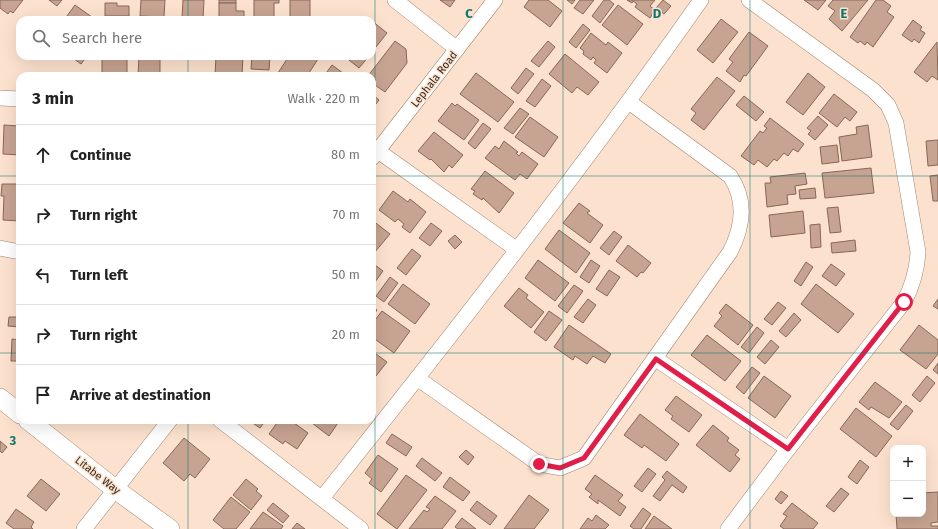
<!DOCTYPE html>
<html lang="en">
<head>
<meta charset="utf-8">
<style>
  :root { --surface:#fff; --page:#f6f6f6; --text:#222; --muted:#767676; --line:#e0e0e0 }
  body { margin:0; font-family:"Fira Sans",sans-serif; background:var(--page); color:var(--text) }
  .controls { position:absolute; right:12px; bottom:12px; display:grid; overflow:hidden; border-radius:8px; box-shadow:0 4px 16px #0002 }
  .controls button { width:36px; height:36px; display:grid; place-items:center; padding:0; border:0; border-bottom:1px solid var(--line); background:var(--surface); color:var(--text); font:20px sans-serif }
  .stop { position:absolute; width:12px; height:12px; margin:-9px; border:3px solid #e11d48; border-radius:50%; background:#fff }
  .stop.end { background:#e11d48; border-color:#fff; box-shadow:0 1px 4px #0008 }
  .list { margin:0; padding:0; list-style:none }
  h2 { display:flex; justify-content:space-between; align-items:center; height:52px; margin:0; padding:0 16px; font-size:17px }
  h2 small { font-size:13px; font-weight:400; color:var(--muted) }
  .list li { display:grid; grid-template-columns:26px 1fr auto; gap:12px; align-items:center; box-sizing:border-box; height:60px; padding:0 16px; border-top:1px solid var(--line) }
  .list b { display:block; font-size:15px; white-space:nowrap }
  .list em { font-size:13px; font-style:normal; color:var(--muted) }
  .icon { flex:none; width:22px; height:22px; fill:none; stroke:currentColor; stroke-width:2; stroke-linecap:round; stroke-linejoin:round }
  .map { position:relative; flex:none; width:938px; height:529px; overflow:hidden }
  .search { position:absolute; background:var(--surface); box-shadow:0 4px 16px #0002; left:16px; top:16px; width:360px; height:44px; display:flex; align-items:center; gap:10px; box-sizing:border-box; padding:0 14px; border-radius:12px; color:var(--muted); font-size:15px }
  .panel { position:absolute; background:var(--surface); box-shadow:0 4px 16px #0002; left:16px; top:72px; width:360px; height:352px; border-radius:12px }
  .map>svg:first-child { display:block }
  .building { fill:#c7a391; stroke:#886757 }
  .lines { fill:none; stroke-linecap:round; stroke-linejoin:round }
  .minor-casing { stroke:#a0836c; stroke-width:16 }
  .tertiary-casing { stroke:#a0836c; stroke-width:20 }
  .minor { stroke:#fff; stroke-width:15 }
  .tertiary { stroke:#fff; stroke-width:19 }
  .route { stroke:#e11d48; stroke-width:5 }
  .grid { fill:none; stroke:#0f766e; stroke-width:1; stroke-opacity:0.55 }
  .labels { text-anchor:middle; stroke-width:3; stroke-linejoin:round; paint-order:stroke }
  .street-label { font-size:11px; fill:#372b21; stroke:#fce2ce }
  .grid-label { font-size:13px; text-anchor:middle; font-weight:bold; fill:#0f766e; stroke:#fce2ce; stroke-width:3; stroke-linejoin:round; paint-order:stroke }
</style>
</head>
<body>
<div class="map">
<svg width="938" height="529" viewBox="0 0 938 529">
  <rect width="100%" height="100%" fill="#fce2ce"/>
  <g class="building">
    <path d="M0,0H23L13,13L10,11L8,14L0,8Z"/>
    <path d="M49,0H62L57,6Z"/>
    <path d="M141,0H165L164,17L140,16Z"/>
    <path d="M183,0H204L203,19L182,18Z"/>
    <rect x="219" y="0" width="17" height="3"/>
    <path d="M254,0H279V3H274V20H254Z"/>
    <rect x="290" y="0" width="20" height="20"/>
    <path d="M440,0H455L450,7Z"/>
    <path d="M529,0H548L562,11L550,27L524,7Z"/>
    <path d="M567,0H575L572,4Z"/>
    <path d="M580,0H594L583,14L574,8Z"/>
    <path d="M604,0H609L614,4L600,23L592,16Z"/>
    <path d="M627,0H655L650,6L655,10L650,18L635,7L637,4L633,1L632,3Z"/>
    <path d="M663,0L671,6L664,14L656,8Z"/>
    <path d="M804,0H826L818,10Z"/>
    <path d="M833,0H868L842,31L829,19L835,11L828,6Z"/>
    <path d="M876,0H883L891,6L887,12L894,17L873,47L867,42L865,45L860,41L858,43L850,37Z"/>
    <path d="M105,3H117V6H129V16H105Z"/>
    <path d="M219,3H236V11H244V20L219,19Z"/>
    <path d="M75,5L96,20H64Z"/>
    <path d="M618,5L643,24L627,45L602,25Z"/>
    <path d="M721,19L738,32L713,63L697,50Z"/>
    <path d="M913,20L922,27L920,30L925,33L919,43L914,39L912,42L902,35Z"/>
    <path d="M372,21L387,33L372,52Z"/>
    <path d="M583,24L590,30L576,48L569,42Z"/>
    <path d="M749,32L768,46L746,76L744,75L740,82L726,71L733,62L729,59Z"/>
    <path d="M591,33L606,45L608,42L622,53L607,73L594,63L596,60L593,57L591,60L583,54L584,51L580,48Z"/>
    <path d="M395,41L406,49L407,63L385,92L372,83V76H368Z"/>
    <path d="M548,41L555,47L539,67L531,61Z"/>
    <path d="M937,42L938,80L932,76L927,82L914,72Z"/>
    <path d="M565,54L599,82L588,95L577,87L572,93L549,74Z"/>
    <path d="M70,56H87L81,64Z"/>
    <path d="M102,56H127V75L102,74Z"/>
    <path d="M139,56H160V76H138Z"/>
    <path d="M216,56H243L242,76H215Z"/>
    <path d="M252,56H270L269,70L251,69Z"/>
    <path d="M289,56H313L318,59L307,76H276Z"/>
    <path d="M344,56H369L359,68Z"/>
    <path d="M332,65L347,76H324Z"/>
    <path d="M526,68L534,74L518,94L511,88Z"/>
    <path d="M476,73L514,102L498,122L460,94Z"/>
    <path d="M808,73L825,87L803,115L786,102Z"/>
    <path d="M717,77L735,91L704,130L691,120L696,113L691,109Z"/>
    <path d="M542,79L551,86L535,107L526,101Z"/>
    <path d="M372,94L379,100L372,109Z"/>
    <path d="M834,94L857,112L850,121L845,117L837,127L819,113Z"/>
    <path d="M744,96L764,112L756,121L736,105Z"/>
    <path d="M452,103L455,106L457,104L479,120L464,140L438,121Z"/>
    <path d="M520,108L529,114L513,134L504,128Z"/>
    <path d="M818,116L828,125L815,140L808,134L811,131L807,128Z"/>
    <path d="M530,117L558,137L544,157L515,137Z"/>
    <path d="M770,118L804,144L798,152L793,149L788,156L784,153L777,161L774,159L767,167L758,160L754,165L741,156L760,131L763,133L767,128L764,126Z"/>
    <path d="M483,123L491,129L475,149L468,143Z"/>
    <path d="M4,125L20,126V155L3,154Z"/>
    <path d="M868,125L872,157L842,161L839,137L857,134L856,127Z"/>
    <path d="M434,132L463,155L452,168L449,165L444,172L431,159L430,160L418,151Z"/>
    <path d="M938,140V165L928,166L926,141Z"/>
    <path d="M504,141L518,152L516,153L519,156L522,152L538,164L527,179L520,174L515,180L485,158L495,146L499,149Z"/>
    <path d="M837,145L839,162L822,164L820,147Z"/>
    <path d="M871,168L874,193L825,198L822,173Z"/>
    <path d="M485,171L514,193L499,213L483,198L482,200L473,194L475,191L471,189Z"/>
    <path d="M805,173L807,184L795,186L796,194L787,195L788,204L767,207L765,183H771L770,177Z"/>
    <path d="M938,175V201H933L930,176Z"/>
    <path d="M2,184H20V221L3,220L4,196H1Z"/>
    <path d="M815,188L816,198L800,199L799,190Z"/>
    <path d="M393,191L408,202L410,199L426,212L410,233L402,227L404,224L398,219L395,222L379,210Z"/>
    <path d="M579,203L590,211L587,213L603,225L590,243L563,223Z"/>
    <path d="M838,207L841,232L830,233L827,208Z"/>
    <path d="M803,211L805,233L771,237L769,215Z"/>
    <path d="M372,220L390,234L374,253L372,252Z"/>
    <path d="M431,223L442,231L430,246L419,238Z"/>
    <path d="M820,224L821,247L811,248L810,225Z"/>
    <path d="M559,230L590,253L576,273L545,249Z"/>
    <path d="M614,231L622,237L609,255L600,248Z"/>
    <path d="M455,235L462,242L455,249L448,241Z"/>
    <path d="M855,240L856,251L832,253L831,243Z"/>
    <path d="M628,245L651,263L643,273L641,272L637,277L616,261Z"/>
    <path d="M412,249L421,256L406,275L397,268Z"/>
    <path d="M538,260L569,283L555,301L525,278Z"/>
    <path d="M591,260L600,266L589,283L580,277Z"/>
    <path d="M806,262L813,267L801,286L794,281Z"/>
    <path d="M831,264L845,274L836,286L822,276Z"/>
    <path d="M375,265L383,271L372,286V268Z"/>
    <path d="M609,270L620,277L607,296L596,289Z"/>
    <path d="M390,277L398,283L384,302L376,296Z"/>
    <path d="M403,284L430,304L415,324L388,304Z"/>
    <path d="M816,284L854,314L838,333L801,304Z"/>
    <path d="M574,285L583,291L567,313L558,306Z"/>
    <path d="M519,288L528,295L526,298L544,312L531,328L504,306Z"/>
    <path d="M588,299L596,305L583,323L574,317Z"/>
    <path d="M938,299V309L933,306Z"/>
    <path d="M778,302L786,308L772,325L764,319Z"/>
    <path d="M726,304L753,325L738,345L714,326L722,316L719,313Z"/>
    <path d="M372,307L377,310L372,317Z"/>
    <path d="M382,311L410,331L394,353L372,337V324Z"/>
    <path d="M549,311L562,320L546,341L534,332Z"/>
    <path d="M794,313L801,320L786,337L779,331Z"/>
    <path d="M9,317H20V327L8,326Z"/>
    <path d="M569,325L611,354L605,363L593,356L587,364L575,356L573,360L554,347Z"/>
    <path d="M919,325L938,340V354L926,369L900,350Z"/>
    <path d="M757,327L764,333L749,353L741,347Z"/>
    <path d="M707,335L741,361L725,381L691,355Z"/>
    <path d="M12,339L20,340V361H11Z"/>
    <path d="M771,340L779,347L765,364L757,357Z"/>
    <path d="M372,351L387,362L372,381Z"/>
    <path d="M938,363V374L933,370Z"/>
    <path d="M752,367L760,373L744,394L736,387Z"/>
    <path d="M764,376L791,396L775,418L748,398Z"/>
    <path d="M927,376L935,383L920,402L912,395Z"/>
    <path d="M875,382L902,402L889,418L871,407L869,410L859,402Z"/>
    <path d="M676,396L702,415L689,432L671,419L673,416L665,410Z"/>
    <path d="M906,405L913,411L898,430L890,424Z"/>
    <path d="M856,408L892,436L876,457L840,429Z"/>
    <path d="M640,414L679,444L666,461L644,445L642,448L624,435Z"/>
    <path d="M253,420H266L260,428L251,422Z"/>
    <path d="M279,420H290L308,433L297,449L285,441L283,444L269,434Z"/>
    <path d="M308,420H340L329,436Z"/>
    <path d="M713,425L729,438L727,441L739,450L735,455L740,459L730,472L696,445Z"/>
    <path d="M392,434L412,447L406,456L386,443Z"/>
    <path d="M184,438L210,459L195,478L190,474L184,481L163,463Z"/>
    <path d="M0,441L7,447L2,453L0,451Z"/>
    <path d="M466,450L474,457L468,465L459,457Z"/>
    <path d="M378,455L398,469L381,492L369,483L372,479L365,473Z"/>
    <path d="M422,458L442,473L435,481L416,466Z"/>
    <path d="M860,460L869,467L857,484L848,477Z"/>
    <path d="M648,468L656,474L642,492L634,486Z"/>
    <path d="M667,471L687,487L683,493L672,485L660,501L653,496L665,480L662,477Z"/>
    <path d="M406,475L427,490L397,529L377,514Z"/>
    <path d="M595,475L623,495L618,501L626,507L620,516L598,500V504L589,497L592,494L585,489Z"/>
    <path d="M450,477L470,492L463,501L443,487Z"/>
    <path d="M41,479L60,494L46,511L27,496Z"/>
    <path d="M246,479L258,489L256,491L262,496L251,510L233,495Z"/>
    <path d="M841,488L849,494L834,512L826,506Z"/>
    <path d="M781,491L788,496L781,504L775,499Z"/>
    <path d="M938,492V522L931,523V526H938V529H897L896,514H923V493Z"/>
    <path d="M529,495L549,510L534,529H504Z"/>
    <path d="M435,496L456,511L442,529H409L424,510L427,512L430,509L426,507Z"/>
    <path d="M231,497L250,512L236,529H224L213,520Z"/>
    <path d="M477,501L497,516L490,525L470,510Z"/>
    <path d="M273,503L289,516L283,523L267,510Z"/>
    <path d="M792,503L818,523L813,529H784L780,526L787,516L783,514Z"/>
    <path d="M643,508L651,514L641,529H634L630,526Z"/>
    <path d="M16,509L34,522L31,527L33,529H14L6,523Z"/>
    <path d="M263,512L283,526L281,529H250Z"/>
    <path d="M596,515L609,525L605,529H580L588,518L592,521Z"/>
    <path d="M654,516L672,529H645Z"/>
    <path d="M462,518L476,529H458L455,527Z"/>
    <path d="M297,523L305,529H292Z"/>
  </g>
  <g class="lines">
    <defs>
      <g id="minor">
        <path d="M395,0L457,49"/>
        <path d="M0,98L20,99"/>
        <path d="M378,151L516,249"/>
        <path d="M372,158L495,0"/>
        <path d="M0,248L20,252"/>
        <path d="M656,359L788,449"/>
        <path d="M417,378L539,464L560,468L584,458L730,252C743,227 747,201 730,176L629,102"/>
        <path d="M220,420L361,529"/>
        <path d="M322,498C452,335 581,171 701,0"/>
        <path d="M84,529L170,420"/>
        <path d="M728,529L788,449L904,302C913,285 917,271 918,252L896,123L888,105L873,90L749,0"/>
      </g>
      <g id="tertiary">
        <path d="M0,398L20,414"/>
        <path d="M28,420L115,489L170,529"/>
      </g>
    </defs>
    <use href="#minor" class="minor-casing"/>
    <use href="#tertiary" class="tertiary-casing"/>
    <use href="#minor" class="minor"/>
    <use href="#tertiary" class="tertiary"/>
  </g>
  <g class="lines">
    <path class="route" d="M539,464L560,468L584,458L656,359L788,449L904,302"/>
  </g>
  <path class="grid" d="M188,0V20M375,0V529M563,0V529M750,0V529M188,56V76M0,176H20M372,176H938M0,353H20M372,353H938M188,420V529"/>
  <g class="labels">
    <g class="street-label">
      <text transform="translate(434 79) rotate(-52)" y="4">Lephala Road</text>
      <text transform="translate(98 475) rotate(38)" y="4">Litabe Way</text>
    </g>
  </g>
  <g class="grid-label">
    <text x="469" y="18">C</text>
    <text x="657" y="18">D</text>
    <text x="844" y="18">E</text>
    <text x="13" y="445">3</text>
  </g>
</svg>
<div class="controls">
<button>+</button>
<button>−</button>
</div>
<div class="stop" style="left:904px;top:302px"></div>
<div class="stop end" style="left:539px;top:464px"></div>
<div class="search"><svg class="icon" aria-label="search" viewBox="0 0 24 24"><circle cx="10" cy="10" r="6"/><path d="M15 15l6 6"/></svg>Search here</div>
<section class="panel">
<h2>3 min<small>Walk · 220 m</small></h2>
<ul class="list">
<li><svg class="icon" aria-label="ahead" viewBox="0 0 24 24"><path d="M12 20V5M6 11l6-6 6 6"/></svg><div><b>Continue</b></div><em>80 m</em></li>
<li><svg class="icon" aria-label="right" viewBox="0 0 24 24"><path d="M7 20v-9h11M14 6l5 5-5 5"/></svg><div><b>Turn right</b></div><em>70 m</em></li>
<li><svg class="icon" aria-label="left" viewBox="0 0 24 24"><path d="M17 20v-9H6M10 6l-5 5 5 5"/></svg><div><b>Turn left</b></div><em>50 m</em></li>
<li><svg class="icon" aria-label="right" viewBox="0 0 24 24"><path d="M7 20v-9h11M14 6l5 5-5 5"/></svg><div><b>Turn right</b></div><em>20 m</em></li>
<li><svg class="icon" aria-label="arrive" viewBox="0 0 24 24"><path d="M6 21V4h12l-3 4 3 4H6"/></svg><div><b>Arrive at destination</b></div></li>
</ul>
</section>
</div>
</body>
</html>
